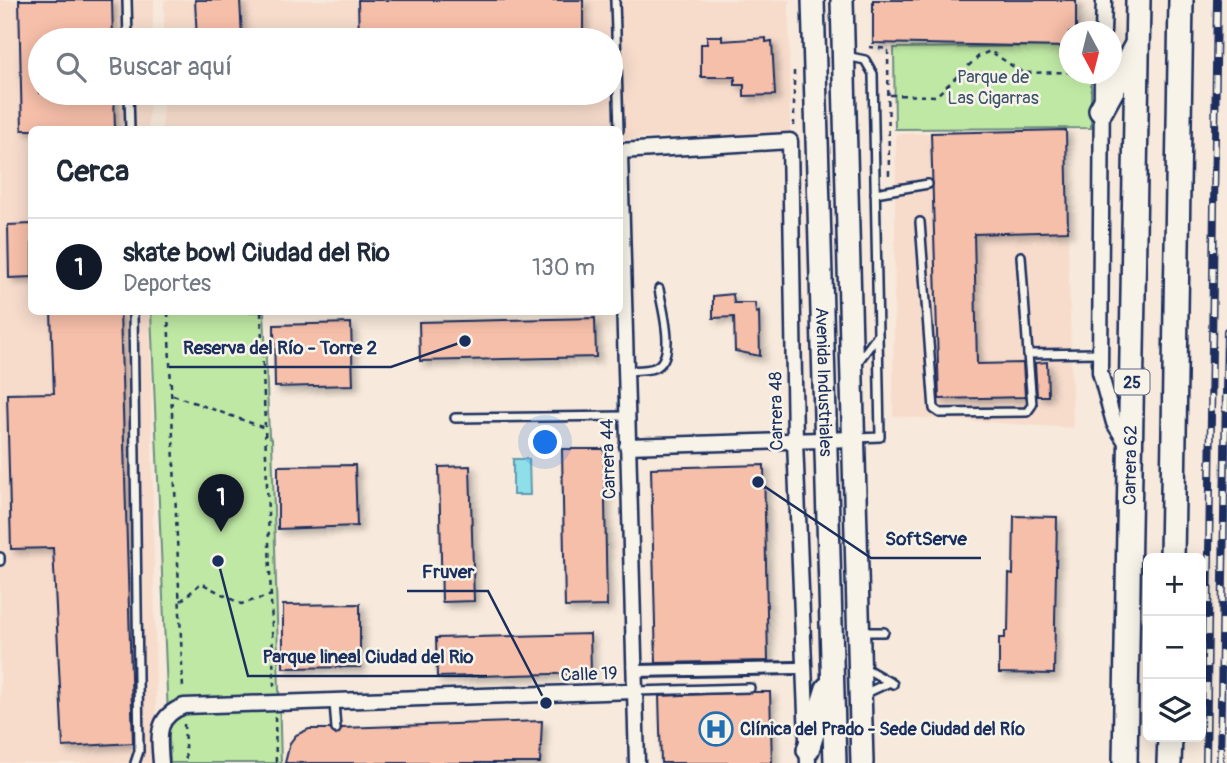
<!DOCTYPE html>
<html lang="es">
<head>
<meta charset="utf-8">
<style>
  :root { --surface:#fff; --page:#f2f2f3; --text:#1f2937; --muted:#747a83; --line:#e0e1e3; --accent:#111827 }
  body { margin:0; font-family:Pangolin,sans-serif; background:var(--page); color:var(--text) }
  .controls { position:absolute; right:21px; bottom:21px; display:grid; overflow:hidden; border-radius:10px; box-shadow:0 4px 18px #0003 }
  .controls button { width:63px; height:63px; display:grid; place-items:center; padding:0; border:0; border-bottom:2px solid var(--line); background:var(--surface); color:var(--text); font:35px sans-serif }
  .compass { position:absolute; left:1059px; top:21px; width:63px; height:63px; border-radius:50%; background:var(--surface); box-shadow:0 4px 18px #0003; rotate:173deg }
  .you { position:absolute; left:546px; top:443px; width:24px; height:24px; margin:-18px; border:5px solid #fff; border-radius:50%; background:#1a73e8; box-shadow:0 0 0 10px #1a73e833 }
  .badge { display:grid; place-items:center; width:46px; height:46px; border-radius:50%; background:var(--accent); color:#fff; font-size:23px; font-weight:700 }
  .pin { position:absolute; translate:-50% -58px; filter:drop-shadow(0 2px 4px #0008) }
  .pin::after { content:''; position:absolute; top:37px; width:24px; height:21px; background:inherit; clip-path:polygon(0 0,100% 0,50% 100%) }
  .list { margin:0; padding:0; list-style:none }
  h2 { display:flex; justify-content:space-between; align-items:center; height:91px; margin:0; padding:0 28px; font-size:30px }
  h2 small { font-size:23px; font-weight:400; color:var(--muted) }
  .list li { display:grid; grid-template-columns:46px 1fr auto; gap:21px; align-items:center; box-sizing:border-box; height:98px; padding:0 28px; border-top:2px solid var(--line) }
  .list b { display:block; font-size:26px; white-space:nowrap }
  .list p { margin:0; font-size:23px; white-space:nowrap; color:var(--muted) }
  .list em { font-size:23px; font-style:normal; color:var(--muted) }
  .icon { flex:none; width:38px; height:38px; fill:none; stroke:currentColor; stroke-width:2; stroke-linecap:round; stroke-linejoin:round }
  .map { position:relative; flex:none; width:1227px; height:763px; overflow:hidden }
  .search { position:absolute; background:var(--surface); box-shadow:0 4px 18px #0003; left:28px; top:28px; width:595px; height:77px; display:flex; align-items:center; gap:18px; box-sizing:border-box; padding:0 24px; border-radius:38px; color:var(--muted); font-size:26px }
  .panel { position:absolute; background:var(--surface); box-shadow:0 4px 18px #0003; left:28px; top:126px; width:595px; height:189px; border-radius:10px }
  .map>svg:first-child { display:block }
  .built { fill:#f7dccc }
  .green { fill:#bfe8a4; stroke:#6d8c81; stroke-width:2 }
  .water { fill:#8edfe8; stroke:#6099b1; stroke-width:2 }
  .building { fill:#f6bfa9; stroke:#1b2f5e; stroke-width:2; filter:url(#shadow) }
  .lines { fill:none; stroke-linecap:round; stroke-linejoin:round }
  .service-casing { stroke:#1b2f5e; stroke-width:12 }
  .pedestrian-casing { stroke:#1b2f5e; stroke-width:16 }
  .minor-casing { stroke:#1b2f5e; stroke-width:19 }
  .primary-casing { stroke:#1b2f5e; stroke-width:26 }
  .trunk-casing { stroke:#1b2f5e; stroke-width:28 }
  .path { stroke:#1b2f5e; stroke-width:2.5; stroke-dasharray:5 5; stroke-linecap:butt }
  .service { stroke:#f7f3e8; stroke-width:7 }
  .pedestrian { stroke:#f7f3e8; stroke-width:10 }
  .minor { stroke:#f7f3e8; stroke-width:14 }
  .primary { stroke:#f7f3e8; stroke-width:21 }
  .trunk { stroke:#f7f3e8; stroke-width:23 }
  .rail-casing { stroke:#1b2f5e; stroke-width:8 }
  .rail { stroke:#f7f3e8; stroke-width:5; stroke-dasharray:16; stroke-linecap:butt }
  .labels { text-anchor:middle; stroke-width:5; stroke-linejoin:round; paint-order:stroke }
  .shield { fill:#f7f3e8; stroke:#5d6a87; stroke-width:2 }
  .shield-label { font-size:16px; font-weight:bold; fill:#1b2f5e }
  .park-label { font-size:18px; fill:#3c546c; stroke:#f7f3e8 }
  .street-label { font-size:18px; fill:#1b2f5e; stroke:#f7f3e8 }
  .poi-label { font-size:18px; font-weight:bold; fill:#1b2f5e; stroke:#f7f3e8; text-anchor:start }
  .leader { fill:none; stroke:#1b2f5e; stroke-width:2.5 }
  .callout-dot { fill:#1b2f5e; stroke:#f7f3e8; stroke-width:2.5 }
  .callout-label { font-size:19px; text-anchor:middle; font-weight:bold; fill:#1b2f5e; stroke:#f7f3e8; stroke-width:5; stroke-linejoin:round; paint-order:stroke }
</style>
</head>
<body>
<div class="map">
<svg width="1227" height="763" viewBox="0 0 1227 763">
  <defs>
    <filter id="shadow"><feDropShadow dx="4.5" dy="4.5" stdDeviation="3.5" flood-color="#0004"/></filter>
  </defs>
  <rect width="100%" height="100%" fill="#f7e9db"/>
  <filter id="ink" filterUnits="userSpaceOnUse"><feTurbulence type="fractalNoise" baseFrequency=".0143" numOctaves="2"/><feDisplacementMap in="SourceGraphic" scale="14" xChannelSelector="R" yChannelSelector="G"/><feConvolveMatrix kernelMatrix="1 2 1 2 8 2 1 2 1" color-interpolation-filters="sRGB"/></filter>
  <g filter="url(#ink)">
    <g class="built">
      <path d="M0,0H154L152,40H40V93H150L148,129L32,130V312H150L157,763H0Z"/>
      <path d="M164,0H789L790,133L620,139V130H162L163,93H611V40H164Z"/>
      <path d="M1065,129L1073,428L893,416L896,134Z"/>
    </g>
    <g class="green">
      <path d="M1069,46L1070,74H1091V128L895,129L894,48Z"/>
      <path d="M151,312H264L269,436L272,439L281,763H170Z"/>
    </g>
    <path class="water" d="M513,459H529L530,495H513Z"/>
    <g class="building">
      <path d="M19,0H112L113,40H40V93H114L115,130H22Z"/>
      <path d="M195,0H240L242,38L197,40Z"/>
      <path d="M358,0H583V40H359Z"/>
      <path d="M873,0H1076V32H1069V47L873,43Z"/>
      <path d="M707,36H722V41L766,38V42L772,41L775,95L744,96V85H735V77H701V44H707Z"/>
      <path d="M1066,130L1068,231L974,234L977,364L1023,363L1025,397L939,399L931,133Z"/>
      <path d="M32,224V277L9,278L8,225Z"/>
      <path d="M733,294L734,303H755L756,313L759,312L760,356L735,351L734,317L713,318V296Z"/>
      <path d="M51,312H120L133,743L63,747L53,548L11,549L7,394L54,393Z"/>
      <path d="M595,318L596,357L420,361L419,322Z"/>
      <path d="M351,323L353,385L275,387L274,325Z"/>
      <path d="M1047,362L1048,396H1037L1035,363Z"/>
      <path d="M562,449H604L607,606L565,607Z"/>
      <path d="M355,465L357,526L278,529V466Z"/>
      <path d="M764,465L768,661L656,663L651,468Z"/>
      <path d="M470,466L474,601L442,602L439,467Z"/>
      <path d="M1014,516L1057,517L1054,674L999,673V638H1005V631H1008L1009,574L1013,575Z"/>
      <path d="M360,604V667L283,668V605Z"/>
      <path d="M590,634L591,673L437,677L436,638Z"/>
      <path d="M754,692H770L772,763H661L659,696Z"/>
      <path d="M542,721L540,763H285L290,743L296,735L309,729H330L336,735L342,728Z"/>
    </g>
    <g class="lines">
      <defs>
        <g id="service">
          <path d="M127,0L128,40"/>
          <path d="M615,0L619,130"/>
          <path d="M846,56L865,60L873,74L878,335L857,363"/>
          <path d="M129,93L130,130"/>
          <path d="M875,193L928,184"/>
          <path d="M920,222L934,409L940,413L1027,412L1032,405L1028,354"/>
          <path d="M1021,256L1028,354L1099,353"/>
          <path d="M133,312L139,751L135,763"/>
          <path d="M625,371C634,370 646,371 654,368C678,359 662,309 659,289"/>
          <path d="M455,418L626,416"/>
          <path d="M857,438L880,437L878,336"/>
          <path d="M0,557V561"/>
          <path d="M860,632H884"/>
          <path d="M863,667L893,684"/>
          <path d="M635,691L750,688"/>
          <path d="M862,695L890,682"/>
          <path d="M334,702L336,729"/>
        </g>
        <path id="pedestrian" d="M635,671L797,668"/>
        <g id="minor">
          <path d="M1103,32L1104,0"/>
          <path d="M1102,74L1100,372L1114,423L1129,447"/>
          <path d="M620,151L790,141L795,441L808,763"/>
          <path d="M620,154L637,763"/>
          <path d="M627,446L853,439"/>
          <path d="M161,763C159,736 155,717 184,706L634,691"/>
        </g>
        <g id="primary">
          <path id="s1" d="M813,0L835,763"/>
          <path d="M842,0L862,763"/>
          <path d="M808,750L827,688"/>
        </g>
        <g id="trunk">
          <path d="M1101,110L1135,48"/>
          <path d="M1172,558L1181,0"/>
          <path id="s2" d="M1125,763L1138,0"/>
          <path d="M1169,763L1170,737"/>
        </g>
      </defs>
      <use href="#service" class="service-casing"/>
      <use href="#pedestrian" class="pedestrian-casing"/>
      <use href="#minor" class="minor-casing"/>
      <use href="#primary" class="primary-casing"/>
      <use href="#trunk" class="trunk-casing"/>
      <g class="path">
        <path d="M869,47L888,49L889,177"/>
        <path d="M890,95L936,96L979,56L990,51L1023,73L1070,72"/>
        <path d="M794,126V70"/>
        <path d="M168,312L183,689"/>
        <path d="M261,312L274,686"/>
        <path d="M173,395L265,428"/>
        <path d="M181,601L201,583L241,604L272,595"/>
        <path d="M275,717L276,763"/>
        <path d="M184,724L186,763"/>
      </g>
      <use href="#service" class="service"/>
      <use href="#pedestrian" class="pedestrian"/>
      <use href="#minor" class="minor"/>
      <use href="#primary" class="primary"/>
      <use href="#trunk" class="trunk"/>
      <defs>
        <g id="rail">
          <path d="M1206,763L1217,0"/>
          <path d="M1220,763L1227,331"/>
        </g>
      </defs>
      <use href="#rail" class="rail-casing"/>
      <use href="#rail" class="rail"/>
    </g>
  </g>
  <defs>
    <symbol id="hospital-ring" viewBox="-11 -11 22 22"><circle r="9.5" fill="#f7f3e8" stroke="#1f6fb2" stroke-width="1.5"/><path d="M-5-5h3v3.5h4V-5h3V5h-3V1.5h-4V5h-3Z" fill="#1f6fb2"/></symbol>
  </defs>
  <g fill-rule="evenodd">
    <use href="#hospital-ring" x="697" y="710" width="38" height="38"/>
  </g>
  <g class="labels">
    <rect class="shield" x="1114.5" y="369.5" width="35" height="25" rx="5"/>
    <g class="shield-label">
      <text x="1132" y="388">25</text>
    </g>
    <g class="park-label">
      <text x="993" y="83">Parque de<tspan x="993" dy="21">Las Cigarras</tspan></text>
    </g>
    <g class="street-label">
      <text dy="6" stroke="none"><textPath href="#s1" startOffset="382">Avenida Industriales</textPath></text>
      <text transform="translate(776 411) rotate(-91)" y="6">Carrera 48</text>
      <text transform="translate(608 459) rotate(-92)" y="6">Carrera 44</text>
      <text dy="6" stroke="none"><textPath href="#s2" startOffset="298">Carrera 62</textPath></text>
      <text transform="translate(589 674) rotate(-2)" y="6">Calle 19</text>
    </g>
    <g class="poi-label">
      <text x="740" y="735">Clínica del Prado - Sede Ciudad del Río</text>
    </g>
  </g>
  <path class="leader" d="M465 341L391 367H169M758 482L871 558H981M546 703L488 591H407M218 561L248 676H487"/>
  <g class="callout-dot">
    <circle cx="465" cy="341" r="7"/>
    <circle cx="758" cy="482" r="7"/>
    <circle cx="546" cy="703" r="7"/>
    <circle cx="218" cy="561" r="7"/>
  </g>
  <g class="callout-label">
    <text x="280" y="354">Reserva del Río - Torre 2</text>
    <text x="926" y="545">SoftServe</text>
    <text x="448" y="578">Fruver</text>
    <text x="368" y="663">Parque lineal Ciudad del Rio</text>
  </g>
</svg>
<div class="controls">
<button>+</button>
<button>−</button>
<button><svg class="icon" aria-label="layers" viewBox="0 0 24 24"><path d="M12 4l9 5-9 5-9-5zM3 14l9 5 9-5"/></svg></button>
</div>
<svg class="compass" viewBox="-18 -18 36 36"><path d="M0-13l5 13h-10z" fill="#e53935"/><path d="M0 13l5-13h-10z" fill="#747a83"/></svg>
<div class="you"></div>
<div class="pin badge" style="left:221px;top:532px">1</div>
<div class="search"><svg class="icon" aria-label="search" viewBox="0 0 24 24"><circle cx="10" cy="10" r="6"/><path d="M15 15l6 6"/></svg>Buscar aquí</div>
<section class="panel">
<h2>Cerca<small></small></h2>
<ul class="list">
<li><span class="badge">1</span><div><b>skate bowl Ciudad del Rio</b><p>Deportes</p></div><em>130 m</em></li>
</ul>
</section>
</div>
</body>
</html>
